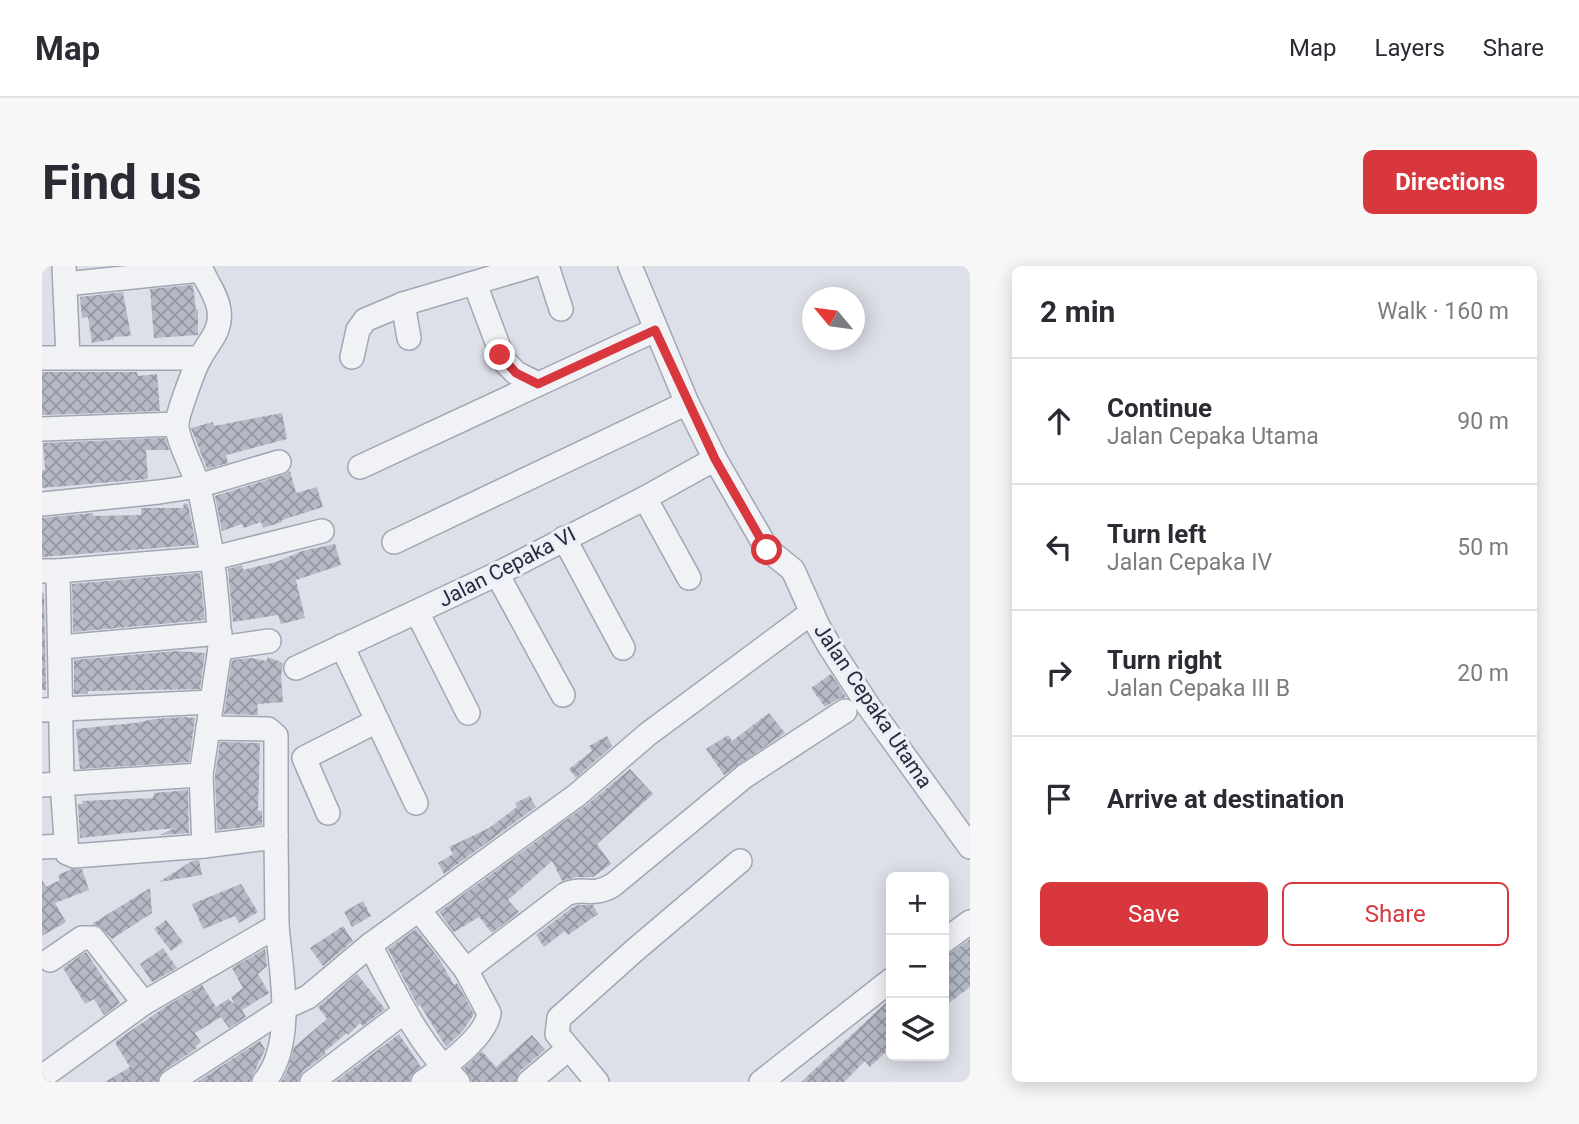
<!DOCTYPE html>
<html lang="en">
<head>
<meta charset="utf-8">
<style>
  :root { --surface:#fff; --page:#f7f7f7; --text:#2b2b33; --muted:#7c7c81; --line:#e1e1e2; --accent:#d8373e }
  body { margin:0; font-family:Roboto,sans-serif; background:var(--page); color:var(--text) }
  .controls { position:absolute; right:21px; bottom:21px; display:grid; overflow:hidden; border-radius:10px; box-shadow:0 4px 18px #0003 }
  .controls button { width:63px; height:63px; display:grid; place-items:center; padding:0; border:0; border-bottom:2px solid var(--line); background:var(--surface); color:var(--text); font:35px sans-serif }
  .compass { position:absolute; left:760px; top:21px; width:63px; height:63px; border-radius:50%; background:var(--surface); box-shadow:0 4px 18px #0003; rotate:299deg }
  .stop { position:absolute; width:21px; height:21px; margin:-16px; border:5px solid #d8373e; border-radius:50%; background:#fff }
  .stop.end { background:#d8373e; border-color:#fff; box-shadow:0 2px 7px #0008 }
  .list { margin:0; padding:0; list-style:none }
  h2 { display:flex; justify-content:space-between; align-items:center; height:91px; margin:0; padding:0 28px; font-size:30px }
  h2 small { font-size:23px; font-weight:400; color:var(--muted) }
  .list li { display:grid; grid-template-columns:46px 1fr auto; gap:21px; align-items:center; box-sizing:border-box; height:126px; padding:0 28px; border-top:2px solid var(--line) }
  .list b { display:block; font-size:26px; white-space:nowrap }
  .list p { margin:0; font-size:23px; white-space:nowrap; color:var(--muted) }
  .list em { font-size:23px; font-style:normal; color:var(--muted) }
  .actions { display:flex; gap:14px; padding:21px 28px }
  .actions a { flex:1; padding:16px 0; border:2px solid var(--accent); border-radius:10px; text-align:center; font-size:24px; color:var(--accent) }
  .actions .main { background:var(--accent); color:#fff }
  .icon { flex:none; width:38px; height:38px; fill:none; stroke:currentColor; stroke-width:2; stroke-linecap:round; stroke-linejoin:round }
  .map { position:relative; flex:none; width:928px; height:816px; overflow:hidden; border-radius:10px }
  header { display:flex; align-items:center; gap:42px; box-sizing:border-box; height:98px; padding:0 35px; background:var(--surface); border-bottom:2px solid var(--line) }
  header strong { font-size:33px }
  nav { display:flex; gap:38px; margin-inline-start:auto; font-size:24px }
  .intro { display:flex; align-items:center; justify-content:space-between; box-sizing:border-box; height:168px; padding:0 42px }
  h1 { margin:0; font-size:49px }
  .button { padding:18px 32px; border-radius:10px; background:var(--accent); color:#fff; font-size:24px; font-weight:700 }
  main { display:flex; gap:42px; padding:0 42px }
  aside { flex:1; background:var(--surface); border-radius:10px; box-shadow:0 4px 18px #0003 }
  .map>svg:first-child { display:block }
  .building { fill:url(#building-cross-hatch) }
  .lines { fill:none; stroke-linecap:round; stroke-linejoin:round }
  .street-casing { stroke:#a2a6b2; stroke-width:26 }
  .street { stroke:#f0f2f6; stroke-width:23 }
  .route { stroke:#d8373e; stroke-width:9 }
  .labels { text-anchor:middle; stroke-width:6; stroke-linejoin:round; paint-order:stroke }
  .street-label { font-size:21px; fill:#252c40; stroke:#edeff6 }
</style>
</head>
<body>
<header>
<strong>Map</strong>
<nav><a>Map</a><a>Layers</a><a>Share</a></nav>
</header>
<div class="intro"><h1>Find us</h1><a class="button">Directions</a></div>
<main>
<div class="map">
<svg width="928" height="816" viewBox="0 0 928 816">
  <defs>
    <pattern id="building-cross-hatch" width="8" height="8" patternUnits="userSpaceOnUse" patternTransform="scale(1.75)"><rect width="8" height="8" fill="#b4b9c5"/><path d="M0 0l8 8M0 8l8-8" fill="none" stroke="#9297a1"/></pattern>
  </defs>
  <rect width="100%" height="100%" fill="#dde0e8"/>
  <g class="building">
    <path d="M151,19L154,44H156V69L112,72L108,23Z"/>
    <path d="M81,26L89,70L71,71L72,73L50,77L46,51L40,52L38,31Z"/>
    <path d="M0,106H95L96,110L115,108L118,145L0,149Z"/>
    <path d="M240,147L245,173L184,189L186,197L165,203L149,162L171,156L172,160Z"/>
    <path d="M123,172L127,184H104L106,213L0,222V204H3L1,177Z"/>
    <path d="M248,205L254,227L275,221L281,241L240,254V256L221,262L219,256L202,262L200,258L180,265L173,230L241,209Z"/>
    <path d="M142,237L146,238L154,279L0,291V252L51,247V250L99,249V242H141Z"/>
    <path d="M293,278L299,299L254,314L263,352L239,358L236,349L191,356L186,303L200,299L201,304L234,296L260,285Z"/>
    <path d="M158,307L163,354L31,366L30,318Z"/>
    <path d="M0,327H2L4,424H0Z"/>
    <path d="M134,385L163,387L158,423L46,425V428H32V394Z"/>
    <path d="M226,391L241,397L239,409L241,436L215,438L216,449L182,448L190,394L209,392L224,395Z"/>
    <path d="M789,408L804,431L796,433L783,441L769,422Z"/>
    <path d="M727,447L743,467L682,509L664,483L686,469L690,475Z"/>
    <path d="M142,451L153,452L147,496L38,503L34,463L93,457L112,453Z"/>
    <path d="M565,470L570,480L534,512L527,503L550,485L547,480Z"/>
    <path d="M178,476L218,477L216,545H220V559L175,564L173,510Z"/>
    <path d="M588,503L611,528L555,578L569,598L551,611H534L520,615L510,595L466,634L477,646L450,667L437,651L412,666L397,646L543,540Z"/>
    <path d="M146,524L147,567L118,569L132,562L38,572L36,538H41L40,535L111,532L112,527Z"/>
    <path d="M488,530L494,541L402,608L396,597L411,588L407,581L447,562L475,541L473,537Z"/>
    <path d="M157,594L160,609L117,616L150,595Z"/>
    <path d="M30,603H40L47,624L13,637L24,656L0,670V614L4,621L18,614L16,609Z"/>
    <path d="M199,618L216,646L197,657L193,650L161,663L150,638Z"/>
    <path d="M108,622L110,647L70,673L58,660L50,658Z"/>
    <path d="M321,635L329,650L310,661L302,646Z"/>
    <path d="M537,639H551L556,648L526,669L523,665L502,681L494,669L531,641Z"/>
    <path d="M124,654L141,676L129,685L112,663Z"/>
    <path d="M301,660L311,675L281,700L268,682Z"/>
    <path d="M374,663L398,694L412,719L415,717L432,748L420,766L404,781L378,739L376,740L346,683Z"/>
    <path d="M928,673V721L902,741V689L910,686Z"/>
    <path d="M121,682L135,702L110,716L98,698Z"/>
    <path d="M223,683L225,700L216,708L227,727L200,744L204,751L187,762L179,751L153,767L159,776L154,780L155,782L121,805L115,816H63L88,801L73,777L77,773L123,741L160,719L174,741L186,733L193,739L189,731L201,722L190,702Z"/>
    <path d="M44,686L78,737L62,749L52,733L43,738L21,702Z"/>
    <path d="M315,708L343,743L321,760L318,757L306,769L305,767L282,786L284,788L261,805L256,816H239L245,805L252,781L285,753L276,741Z"/>
    <path d="M849,732V781L828,801L823,795L802,816H759Z"/>
    <path d="M357,768L379,801L369,810L367,816H293Z"/>
    <path d="M490,769L503,784L478,805L473,816H430L422,802L440,785L454,801Z"/>
    <path d="M218,775L223,783L208,816H155Z"/>
  </g>
  <g class="lines">
    <defs>
      <g id="street">
        <path d="M22,0L26,91"/>
        <path d="M158,0C163,15 175,28 177,44C180,65 167,75 158,92C153,100 135,149 135,158C134,173 153,206 157,223C170,277 176,327 178,382L159,509L162,580"/>
        <path d="M505,0L519,43"/>
        <path d="M588,0L645,137L673,193L725,283L751,304L776,360L788,381L827,441L928,581"/>
        <path d="M23,18L159,4"/>
        <path d="M433,18L462,95L474,107L496,118"/>
        <path d="M361,38L367,72"/>
        <path d="M310,91L316,64L323,54L361,38L489,0"/>
        <path d="M0,92H158"/>
        <path d="M0,163L135,158"/>
        <path d="M318,201L613,64"/>
        <path d="M603,232L647,312"/>
        <path d="M0,238L117,226L156,220L237,196"/>
        <path d="M522,272L581,382"/>
        <path d="M352,276L645,137"/>
        <path d="M0,305H16L20,517L25,587L32,590L162,580L234,571V470L226,463L166,462"/>
        <path d="M16,305L172,292L280,265"/>
        <path d="M455,308L521,429"/>
        <path d="M375,346L426,447"/>
        <path d="M300,380L374,537"/>
        <path d="M19,381L178,367"/>
        <path d="M178,382L227,375"/>
        <path d="M254,402L455,308L603,232L673,193"/>
        <path d="M0,444L169,436"/>
        <path d="M0,519L159,509"/>
        <path d="M286,547L262,492L335,455"/>
        <path d="M234,571L235,660"/>
        <path d="M0,581L23,580"/>
        <path d="M377,644L424,704"/>
        <path d="M902,675L928,656"/>
        <path d="M8,694L40,672H51L102,737"/>
        <path d="M0,811L102,737L235,660C239,705 254,778 222,816"/>
        <path d="M129,816L248,739L266,731L328,679"/>
        <path d="M270,816L362,746"/>
        <path d="M381,816C401,802 444,771 447,747L424,704L524,628C543,620 549,632 571,619L703,510L803,445"/>
        <path d="M416,816C376,778 353,727 328,679L535,529L606,468L769,347"/>
        <path d="M487,816L519,789"/>
        <path d="M555,816L515,768L517,752L593,684L698,595"/>
        <path d="M719,816L849,714"/>
      </g>
    </defs>
    <use href="#street" class="street-casing"/>
    <use href="#street" class="street"/>
  </g>
  <g class="lines">
    <path class="route" d="M458,89L474,107L496,118L613,64L673,193L725,284"/>
  </g>
  <g class="labels">
    <g class="street-label">
      <text transform="translate(465 301) rotate(-27)" y="7">Jalan Cepaka VI</text>
      <text transform="translate(831 440) rotate(56)" y="7">Jalan Cepaka Utama</text>
    </g>
  </g>
</svg>
<div class="controls">
<button>+</button>
<button>−</button>
<button><svg class="icon" aria-label="layers" viewBox="0 0 24 24"><path d="M12 4l9 5-9 5-9-5zM3 14l9 5 9-5"/></svg></button>
</div>
<svg class="compass" viewBox="-18 -18 36 36"><path d="M0-13l5 13h-10z" fill="#e53935"/><path d="M0 13l5-13h-10z" fill="#7c7c81"/></svg>
<div class="stop" style="left:725px;top:284px"></div>
<div class="stop end" style="left:458px;top:89px"></div>
</div>
<aside>
<h2>2 min<small>Walk · 160 m</small></h2>
<ul class="list">
<li><svg class="icon" aria-label="ahead" viewBox="0 0 24 24"><path d="M12 20V5M6 11l6-6 6 6"/></svg><div><b>Continue</b><p>Jalan Cepaka Utama</p></div><em>90 m</em></li>
<li><svg class="icon" aria-label="left" viewBox="0 0 24 24"><path d="M17 20v-9H6M10 6l-5 5 5 5"/></svg><div><b>Turn left</b><p>Jalan Cepaka IV</p></div><em>50 m</em></li>
<li><svg class="icon" aria-label="right" viewBox="0 0 24 24"><path d="M7 20v-9h11M14 6l5 5-5 5"/></svg><div><b>Turn right</b><p>Jalan Cepaka III B</p></div><em>20 m</em></li>
<li><svg class="icon" aria-label="arrive" viewBox="0 0 24 24"><path d="M6 21V4h12l-3 4 3 4H6"/></svg><div><b>Arrive at destination</b></div></li>
</ul>
<div class="actions"><a class="main">Save</a><a>Share</a></div>
</aside>
</main>
</body>
</html>
